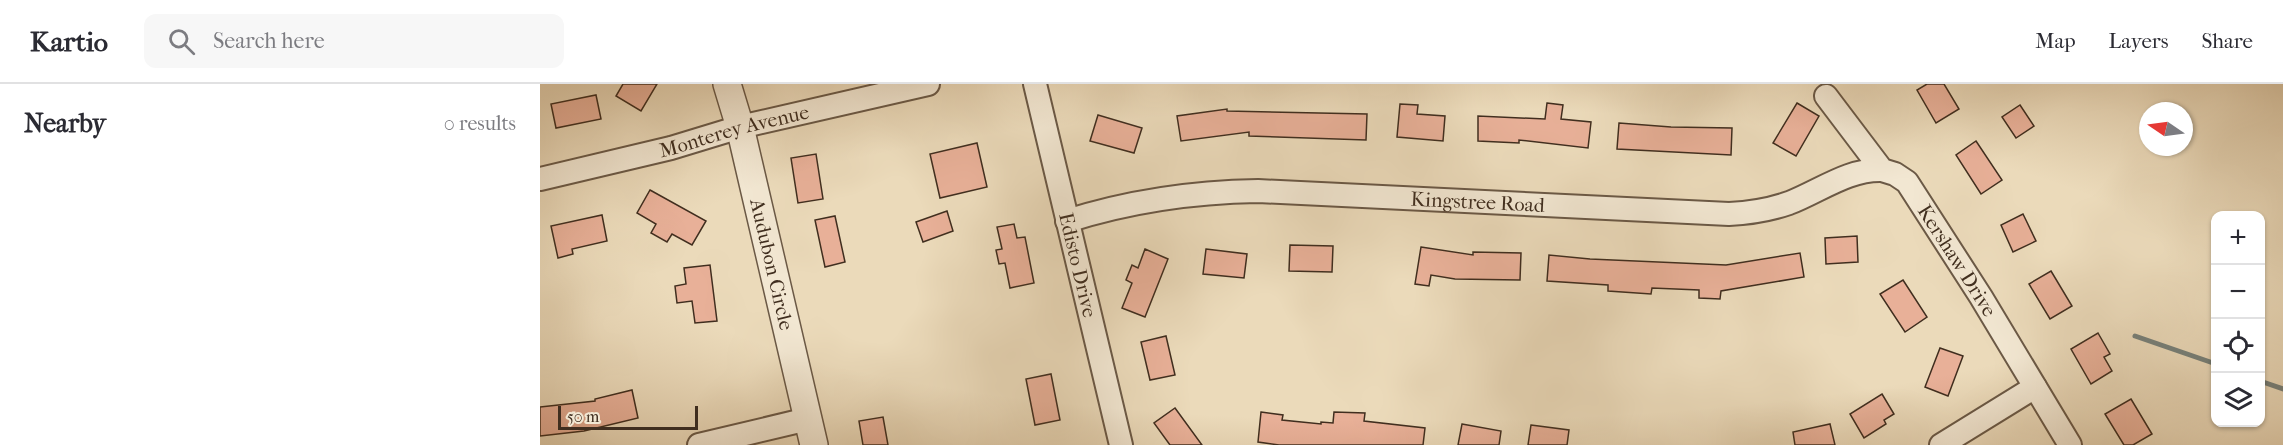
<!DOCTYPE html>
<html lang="en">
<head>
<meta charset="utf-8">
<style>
  :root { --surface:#fff; --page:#f7f7f7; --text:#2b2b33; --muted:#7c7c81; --line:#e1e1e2 }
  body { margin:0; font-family:"IM FELL French Canon",serif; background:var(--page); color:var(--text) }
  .controls { position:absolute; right:18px; bottom:18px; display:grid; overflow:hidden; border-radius:12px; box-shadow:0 2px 4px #0004 }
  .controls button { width:54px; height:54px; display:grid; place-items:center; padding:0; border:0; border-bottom:2px solid var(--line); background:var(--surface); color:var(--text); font:30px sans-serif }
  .compass { position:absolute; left:1599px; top:18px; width:54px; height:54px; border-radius:50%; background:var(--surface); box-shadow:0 2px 4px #0004; rotate:283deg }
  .scale { position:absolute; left:18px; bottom:15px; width:140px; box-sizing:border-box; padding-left:6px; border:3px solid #402e1f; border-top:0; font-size:16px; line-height:21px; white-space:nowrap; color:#402e1f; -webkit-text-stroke:4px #f2e7d2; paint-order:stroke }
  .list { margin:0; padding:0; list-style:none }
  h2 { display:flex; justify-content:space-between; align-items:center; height:78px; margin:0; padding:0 24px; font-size:26px }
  h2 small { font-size:20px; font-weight:400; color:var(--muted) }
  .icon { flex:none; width:33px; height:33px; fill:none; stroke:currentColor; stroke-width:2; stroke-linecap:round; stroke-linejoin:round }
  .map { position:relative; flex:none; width:1743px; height:361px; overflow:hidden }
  header { display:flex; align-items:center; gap:36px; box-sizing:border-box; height:84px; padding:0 30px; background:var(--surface); border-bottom:2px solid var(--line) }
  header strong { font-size:28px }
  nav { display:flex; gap:33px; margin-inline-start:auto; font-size:21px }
  .search { width:420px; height:54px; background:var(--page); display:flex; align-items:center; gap:15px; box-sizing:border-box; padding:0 21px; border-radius:12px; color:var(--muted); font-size:22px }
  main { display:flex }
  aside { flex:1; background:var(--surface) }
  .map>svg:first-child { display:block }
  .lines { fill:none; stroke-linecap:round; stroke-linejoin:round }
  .stream { stroke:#77817b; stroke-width:5 }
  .building { fill:#e8b098; stroke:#402e1f; stroke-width:1.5 }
  .minor-casing { stroke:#6b5946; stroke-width:26 }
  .tertiary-casing { stroke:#6b5946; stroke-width:30 }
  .minor { stroke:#f2e7d2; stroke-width:22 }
  .tertiary { stroke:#f2e7d2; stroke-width:27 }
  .labels { text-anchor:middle; stroke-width:4.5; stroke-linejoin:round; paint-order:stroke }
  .street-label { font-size:20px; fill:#402e1f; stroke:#f2e7d2 }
</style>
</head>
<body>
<header>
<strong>Kartio</strong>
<div class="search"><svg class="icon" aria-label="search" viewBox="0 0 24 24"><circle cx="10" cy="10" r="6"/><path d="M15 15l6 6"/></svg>Search here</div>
<nav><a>Map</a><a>Layers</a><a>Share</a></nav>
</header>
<main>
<aside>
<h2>Nearby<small>0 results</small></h2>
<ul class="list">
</ul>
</aside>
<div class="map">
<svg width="1743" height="361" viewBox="0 0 1743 361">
  <rect width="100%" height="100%" fill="#ebdaba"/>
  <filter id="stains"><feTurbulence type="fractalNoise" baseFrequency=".00333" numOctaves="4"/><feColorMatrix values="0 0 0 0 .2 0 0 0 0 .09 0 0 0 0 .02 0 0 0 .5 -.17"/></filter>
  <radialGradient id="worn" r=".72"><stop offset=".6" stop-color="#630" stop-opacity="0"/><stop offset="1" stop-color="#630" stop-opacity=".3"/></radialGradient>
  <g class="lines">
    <g class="stream">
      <path d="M1595,252L1676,280"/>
      <path d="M1720,297L1743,305"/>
    </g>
  </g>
  <g class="building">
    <path d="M83,0H117L101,27L76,12Z"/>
    <path d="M1387,0H1404L1419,25L1396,39L1377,6Z"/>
    <path d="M56,11L61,35L16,44L11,20Z"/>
    <path d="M1007,19L1023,21L1021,35L1051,38L1048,64L979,56V59L938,57V32L1005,35Z"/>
    <path d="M1257,19L1279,32L1256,72L1233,59Z"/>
    <path d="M860,20L878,21L877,30L905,32L903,57L857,53Z"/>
    <path d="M1480,21L1494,42L1476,54L1462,33Z"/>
    <path d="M687,25V27L827,30L826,56L709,52V48L641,57L637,32Z"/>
    <path d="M558,31L602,44L594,69L550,57Z"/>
    <path d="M1079,39L1131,43L1192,44L1191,71L1077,65Z"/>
    <path d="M1436,57L1462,96L1441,110L1416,71Z"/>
    <path d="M437,59L447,103L400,114L390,70Z"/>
    <path d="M276,70L283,115L258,119L251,74Z"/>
    <path d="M110,106L166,137L152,161L132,150L127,158L111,149L116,140L97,129Z"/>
    <path d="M407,127L413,147L383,158L376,138Z"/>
    <path d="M1483,130L1496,157L1473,168L1461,141Z"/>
    <path d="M62,131L67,157L32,165L33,170L18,174L11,142Z"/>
    <path d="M295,132L305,178L285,183L275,136Z"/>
    <path d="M474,140L477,154L485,153L494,199L470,204L465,179L459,180L456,166L462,165L457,143Z"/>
    <path d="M1317,152L1318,178L1286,180L1285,154Z"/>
    <path d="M750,161L793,162L792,188L749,187Z"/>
    <path d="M881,163L933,171V168L981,169L980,196L915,195L891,191L889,202L875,200Z"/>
    <path d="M605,165L628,175L605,233L582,224L592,199L586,196L592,181L598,184Z"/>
    <path d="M666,165L707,170L704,194L663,190Z"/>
    <path d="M1260,169L1264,193L1181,207L1180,215L1159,214V206L1112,204L1111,210L1068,207V201L1007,197L1009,171L1050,175L1186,181Z"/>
    <path d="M170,181L177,237L155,239L152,217L137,219L135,202L146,200L144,184Z"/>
    <path d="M1511,187L1532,222L1510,235L1489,200Z"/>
    <path d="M1363,196L1387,233L1365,248L1340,210Z"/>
    <path d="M1558,249L1570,270L1564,273L1572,287L1551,300L1531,265Z"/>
    <path d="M626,252L635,291L610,296L601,258Z"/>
    <path d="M1400,264L1423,272L1408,312L1385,303Z"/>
    <path d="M511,290L520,336L495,341L486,295Z"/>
    <path d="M92,306L98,334L44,347L0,352V323L55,317V315Z"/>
    <path d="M1342,310L1354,330L1344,336L1346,340L1324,354L1310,330Z"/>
    <path d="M1591,315L1612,350L1593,361H1584L1565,330Z"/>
    <path d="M635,324L662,361H630L614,339Z"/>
    <path d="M721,328L743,331L742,336L781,340V338L793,339L794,328L825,329L824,337L885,344L883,361H739L718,358Z"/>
    <path d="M343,333L348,361H323L319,337Z"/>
    <path d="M922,340L961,347L959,361H918Z"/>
    <path d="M1290,340L1295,361H1255L1253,348Z"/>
    <path d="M991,341L1029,346L1027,361H988Z"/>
  </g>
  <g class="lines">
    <defs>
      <g id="minor">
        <path id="s1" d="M495,0L581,361"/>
        <path id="s2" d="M1286,12L1342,86L1355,90L1367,98L1441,213L1530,361"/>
        <path id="s3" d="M0,95L131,64L200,43L388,0"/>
        <path id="s4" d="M527,137C590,117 652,108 718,107L1189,130C1209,129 1229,126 1249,119C1280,107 1308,85 1342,86"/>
        <path d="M159,361L268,335"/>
        <path d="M1401,361L1495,303"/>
      </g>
      <g id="tertiary">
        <path id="s5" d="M187,0L200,43L274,361"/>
      </g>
    </defs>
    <use href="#minor" class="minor-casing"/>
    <use href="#tertiary" class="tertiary-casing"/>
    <use href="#minor" class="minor"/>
    <use href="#tertiary" class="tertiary"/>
  </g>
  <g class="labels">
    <g class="street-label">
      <text dy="7" stroke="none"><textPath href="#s3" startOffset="200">Monterey Avenue</textPath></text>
      <text dy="7" stroke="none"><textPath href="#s4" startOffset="414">Kingstree Road</textPath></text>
      <text dy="7" stroke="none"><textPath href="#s2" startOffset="214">Kershaw Drive</textPath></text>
      <text dy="7" stroke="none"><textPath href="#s5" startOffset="186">Audubon Circle</textPath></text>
      <text dy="7" stroke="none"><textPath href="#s1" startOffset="186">Edisto Drive</textPath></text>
    </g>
  </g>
  <rect width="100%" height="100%" filter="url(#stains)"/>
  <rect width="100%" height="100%" fill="url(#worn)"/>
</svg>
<div class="controls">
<button>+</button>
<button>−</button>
<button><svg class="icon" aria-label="locate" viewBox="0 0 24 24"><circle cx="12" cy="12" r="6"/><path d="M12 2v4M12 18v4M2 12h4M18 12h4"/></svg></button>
<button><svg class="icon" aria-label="layers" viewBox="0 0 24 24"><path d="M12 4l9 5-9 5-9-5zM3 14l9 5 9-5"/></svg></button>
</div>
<svg class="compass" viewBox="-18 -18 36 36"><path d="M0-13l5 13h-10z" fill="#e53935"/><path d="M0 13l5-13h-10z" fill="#7c7c81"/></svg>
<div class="scale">50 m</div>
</div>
</main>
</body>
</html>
